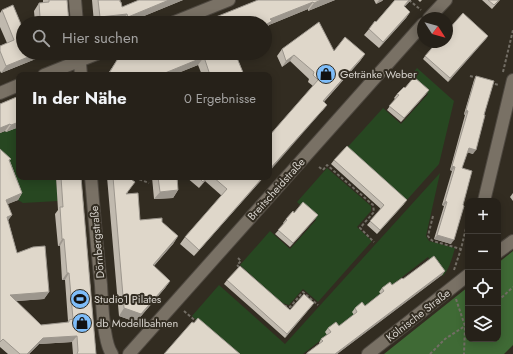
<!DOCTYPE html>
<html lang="de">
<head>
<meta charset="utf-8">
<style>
  :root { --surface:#262119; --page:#2e2922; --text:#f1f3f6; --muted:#a4a3a2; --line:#423e38 }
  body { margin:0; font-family:Jost,sans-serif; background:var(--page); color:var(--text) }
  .controls { position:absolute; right:12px; bottom:12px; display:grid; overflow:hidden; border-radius:8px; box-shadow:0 2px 10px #0003 }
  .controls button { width:36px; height:36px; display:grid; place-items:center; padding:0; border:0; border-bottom:1px solid var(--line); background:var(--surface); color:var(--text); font:20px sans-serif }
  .compass { position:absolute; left:417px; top:12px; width:36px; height:36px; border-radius:50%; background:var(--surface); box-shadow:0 2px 10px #0003; rotate:126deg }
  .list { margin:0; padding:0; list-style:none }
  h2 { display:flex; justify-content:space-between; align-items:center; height:52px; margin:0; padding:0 16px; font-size:17px }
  h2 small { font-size:13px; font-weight:400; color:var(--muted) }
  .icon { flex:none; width:22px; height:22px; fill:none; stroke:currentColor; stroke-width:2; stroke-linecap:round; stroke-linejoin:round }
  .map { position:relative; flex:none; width:513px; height:354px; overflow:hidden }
  .search { position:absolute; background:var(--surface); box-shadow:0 2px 10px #0003; left:16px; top:16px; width:256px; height:44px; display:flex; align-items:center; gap:10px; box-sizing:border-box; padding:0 14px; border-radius:22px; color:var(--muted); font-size:15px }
  .panel { position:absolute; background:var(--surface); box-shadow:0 2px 10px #0003; left:16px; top:72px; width:256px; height:108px; border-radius:8px }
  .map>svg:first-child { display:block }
  .green { fill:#274721 }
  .forest { fill:#3f6a35 }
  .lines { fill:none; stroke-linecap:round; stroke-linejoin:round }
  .street-casing { stroke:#4f4941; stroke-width:14 }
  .secondary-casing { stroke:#4f4941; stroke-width:14 }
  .path { stroke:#736e65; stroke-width:2; stroke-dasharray:3 2; stroke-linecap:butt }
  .street { stroke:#797165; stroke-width:12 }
  .secondary { stroke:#797165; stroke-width:12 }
  .wall { fill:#c0b9ae }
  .shaded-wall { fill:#9c968d }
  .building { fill:#dfd7ca; stroke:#9c968d }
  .labels { text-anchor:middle; stroke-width:4; stroke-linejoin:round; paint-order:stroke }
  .poi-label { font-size:11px; fill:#d7d3cd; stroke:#322c21; text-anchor:start }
  .street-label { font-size:11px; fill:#d7d3cd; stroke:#322c21 }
</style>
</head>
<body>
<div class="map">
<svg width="513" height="354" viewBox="0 0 513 354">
  <rect width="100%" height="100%" fill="#322c21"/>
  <g class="green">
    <path d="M417,68L454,101L439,164L405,202L345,150L383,108L401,124L428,94L409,78Z"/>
    <path d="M19,127V177H56L58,201L23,203L18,200L5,168L0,173V133Z"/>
    <path d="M327,168L371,206V211L357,227L372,241L318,302L303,289L289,305L282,303L240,265L270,231L290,249L316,220L297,202Z"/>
    <path d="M440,173L426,236L429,241L455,248C452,258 450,268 443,276L428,257L303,354H233L192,316L219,285L285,344Z"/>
  </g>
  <path class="forest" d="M513,251V345L504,354H384L468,287V339H498V263Z"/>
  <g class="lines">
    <defs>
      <g id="street">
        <path d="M75,0L77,23"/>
        <path d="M79,53L81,75"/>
        <path d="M91,177C94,213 97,249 101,285C102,301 103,342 112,354"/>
        <path d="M484,201L513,80"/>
        <path d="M498,252L513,241"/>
        <path d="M368,354L468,275"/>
      </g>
      <g id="secondary">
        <path d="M429,18L446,0"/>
        <path d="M172,23L229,0"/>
        <path d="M44,75L99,53"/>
        <path d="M0,93L19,85"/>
        <path d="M129,354L423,24"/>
      </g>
    </defs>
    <use href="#street" class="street-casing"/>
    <use href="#secondary" class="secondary-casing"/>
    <g class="path">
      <path d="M409,0L421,10"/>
      <path d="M503,72L513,30"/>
      <path d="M470,76L477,78"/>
      <path d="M490,83L499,85"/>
      <path d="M319,167L323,170L327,165L373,205L374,212L360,228L374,242"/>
      <path d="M135,177L136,178L149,183"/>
      <path d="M433,216L428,236L430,239L433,241L461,249"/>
      <path d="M238,258L241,261L237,265L240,268"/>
      <path d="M454,270L461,249L468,220"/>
      <path d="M456,299L465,326L464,354"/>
      <path d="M498,301L513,287"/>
      <path d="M284,306L290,307L303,292L318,305"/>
      <path d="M184,311L197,322"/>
      <path d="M430,354L445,339L468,324"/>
    </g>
    <use href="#street" class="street"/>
    <use href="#secondary" class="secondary"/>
  </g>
  <g class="wall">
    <path d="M43,0H67L69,23H35L34,11L39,3H43Z"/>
    <path d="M92,0H120L122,7L139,0H183L127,23H94Z"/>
    <path d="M258,0H335L308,11V9L269,25L266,29Z"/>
    <path d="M374,0H383L382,1L376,4Z"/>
    <path d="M395,0H411L404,7L410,12L406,18L379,48L364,35L369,29L376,22Z"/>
    <path d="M418,0H422L420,2Z"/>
    <path d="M482,0H500L492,9Z"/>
    <path d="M2,10L23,29L48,54L1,73L0,71V46L7,43L0,27V13Z"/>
    <path d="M488,36L448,82L423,59L425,56Z"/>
    <path d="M282,49L334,51L365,54L360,61L324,102L327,105L322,111L313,86L308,82L309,79L290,61L282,67L277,56Z"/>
    <path d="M235,53L244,75H202L198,65L173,75H107L117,60Z"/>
    <path d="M476,76L473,154L467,152L462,168L451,244L434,239L444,206L442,205L452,171L450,170L465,115L464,114L474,80Z"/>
    <path d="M405,88L426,94L401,122L387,110L395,99L394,98L397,94Z"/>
    <path d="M19,96V127L6,132L5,131L0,133V104Z"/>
    <path d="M0,149L10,161L22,193L18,200L7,204L12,215L8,220L17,253L49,292L44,299L16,301L41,325L67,323L68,321L65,280H62L60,246H58L55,214L58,210L56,177H81L96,354H73L72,342L39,344L29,354H8L0,347Z"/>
    <path d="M334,160L404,204L377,234L367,225L381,209L331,164Z"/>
    <path d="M107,177H133L127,194L140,220L162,222L178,236L173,244L154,266L170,281L165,288L136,322L119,316Z"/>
    <path d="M152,177H177L178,190L173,198L154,199Z"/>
    <path d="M186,177H264L194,256L180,244L185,237L222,196L205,181L199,188Z"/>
    <path d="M513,193V201L510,197Z"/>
    <path d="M294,213L318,215L290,247L275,234L284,224L283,223L286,219Z"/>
    <path d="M445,271L442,275L337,354H306L319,344V343L321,339L327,335L325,332L328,328L339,326L354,315L352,312L355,308L365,306L381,294L379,292L382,288L392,285L403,279Z"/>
    <path d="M227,280L290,310L314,303L285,338L224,284Z"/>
  </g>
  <g class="shaded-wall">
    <path d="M169,0H183L127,23H123L128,17Z"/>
    <path d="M321,0H335L308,11L314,3Z"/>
    <path d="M379,0H383L382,1L376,4Z"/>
    <path d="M409,0H411L399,13L404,6Z"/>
    <path d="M313,2L308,9L269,25L266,29L265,30V26L270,19Z"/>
    <path d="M410,12L406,18L379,48L383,42Z"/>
    <path d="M127,14L121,23H96L100,17Z"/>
    <path d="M488,36L486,39L448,82L450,78Z"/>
    <path d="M38,53H49L48,54L1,73L6,66Z"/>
    <path d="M365,54L360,61L318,108L323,101Z"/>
    <path d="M294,55L290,61L282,67L286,61Z"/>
    <path d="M204,57L198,65L173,75H164L165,73Z"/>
    <path d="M429,90L426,94L401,122L404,118Z"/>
    <path d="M327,105L322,111L269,172V170Z"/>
    <path d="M466,110L468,111L465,115L464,114Z"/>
    <path d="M19,122V127L6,132L11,125Z"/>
    <path d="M10,124L5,131L0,133V128Z"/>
    <path d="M469,148L476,150L473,154L466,152Z"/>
    <path d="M452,166L455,167L452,171L450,170Z"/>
    <path d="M207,177H208L205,181L199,188Z"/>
    <path d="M263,177H264L194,256L199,250Z"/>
    <path d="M178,190L173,198L154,199L160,192Z"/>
    <path d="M22,193L18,200L1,207L6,200Z"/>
    <path d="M407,200L404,204L377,234L380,230Z"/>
    <path d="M445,201L447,202L444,206L442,205Z"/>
    <path d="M12,215L7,222V217Z"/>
    <path d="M318,215L315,219L290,247L293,243Z"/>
    <path d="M437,235L454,240L451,244L434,239Z"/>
    <path d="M178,236L173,244L147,273L153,265Z"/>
    <path d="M62,239H64L60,246H58Z"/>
    <path d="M445,271L442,275L337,354H335Z"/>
    <path d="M67,273H69L65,280H62Z"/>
    <path d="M170,281L165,288L136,322L119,316L124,308Z"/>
    <path d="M49,292L44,299L5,302L10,295Z"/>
    <path d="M314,303L311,307L285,338L287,334Z"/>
    <path d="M77,336L72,342L39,344L29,354H27L43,338Z"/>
  </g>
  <g class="building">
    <path d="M49,0H67L69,23H36L40,17L39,3L49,2Z"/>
    <path d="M98,0H120V2H121L122,7L139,0H169L128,17L127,14L100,17Z"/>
    <path d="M258,0H321L314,3L313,2L270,19L272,21L267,24V26L265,27V23H201Z"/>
    <path d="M395,0H409L404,6L410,12L383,42L369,29L375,21L376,22Z"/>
    <path d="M488,0H499L494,5Z"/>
    <path d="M13,5L23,29V53H38L6,66L0,51V46L14,40L2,10Z"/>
    <path d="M463,13L488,36L450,78L425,56L437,42H447V31Z"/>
    <path d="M319,22L334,51L345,37L365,54L323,101L327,105L269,170V136L318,80L313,75L314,72L294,55L286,61L282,49Z"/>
    <path d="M126,53H235L244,75H210L204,57L165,73L166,75H108L117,60Z"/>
    <path d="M476,76L494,81L484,115H485L476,150L469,148L462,168L472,171L463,205L464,206L454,240L437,235L447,202L445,201L455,167L452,166L468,111L466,110Z"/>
    <path d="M414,77L429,90L404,118L389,106L399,95L397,94L404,87L405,88Z"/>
    <path d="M19,96V122L11,125L10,124L0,128V104Z"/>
    <path d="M347,146L407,200L380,230L370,221L384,205L334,160Z"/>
    <path d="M0,149L11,159L9,160L22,193L6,200L12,215L7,217L17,253L33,247L45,246L49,292L10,295L41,325L69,322V320L73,319L69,273H67L64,239H62L60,207H63L61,177H81L96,354H77L78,351L77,336L43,338L27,354H20L3,339L0,342Z"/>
    <path d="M113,177H133V179L132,180L135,182L126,194L138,193L140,220L162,218V222L178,236L153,265L170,281L141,314L124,308Z"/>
    <path d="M158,177H177L178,190L160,192Z"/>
    <path d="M198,177H207L203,182Z"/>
    <path d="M213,177H263L199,250L185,237L227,189Z"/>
    <path d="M303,202L318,215L293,243L278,230L287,220L286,219L293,211L294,213Z"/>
    <path d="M434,256L445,271L335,354H307V353L323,341L321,339L331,332L328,328L336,322L339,326L357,312L355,308L362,302L365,306L384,291L382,288L390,282L392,285L402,278L403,279Z"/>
    <path d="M240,266L290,310L304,294L314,303L287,334L227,280Z"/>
    <path d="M198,318L240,354H164L192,322L194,323Z"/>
  </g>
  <defs>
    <symbol id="shop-disc" viewBox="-11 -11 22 22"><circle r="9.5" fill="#7ebdf9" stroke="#322c21"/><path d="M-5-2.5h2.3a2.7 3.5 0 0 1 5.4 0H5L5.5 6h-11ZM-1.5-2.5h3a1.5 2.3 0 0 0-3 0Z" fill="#111"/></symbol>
    <symbol id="stadium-disc" viewBox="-11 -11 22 22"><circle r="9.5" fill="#7ebdf9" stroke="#322c21"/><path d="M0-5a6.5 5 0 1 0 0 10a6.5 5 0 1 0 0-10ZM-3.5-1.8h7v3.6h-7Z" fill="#111"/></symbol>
  </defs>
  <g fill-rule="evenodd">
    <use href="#shop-disc" x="315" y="63" width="22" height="22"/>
    <use href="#stadium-disc" x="69" y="288" width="22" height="22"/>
    <use href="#shop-disc" x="71" y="312" width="22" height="22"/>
  </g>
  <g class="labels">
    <g class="poi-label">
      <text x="340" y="78">Getränke Weber</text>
      <text x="94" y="303">Studio1 Pilates</text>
      <text x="96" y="327">db Modellbahnen</text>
    </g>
    <g class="street-label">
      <text transform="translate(276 189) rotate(-48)" y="4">Breitscheidstraße</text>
      <text transform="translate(97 242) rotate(-95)" y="4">Dörnbergstraße</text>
      <text transform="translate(418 315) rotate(-38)" y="4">Kölnische Straße</text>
    </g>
  </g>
</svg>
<div class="controls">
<button>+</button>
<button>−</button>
<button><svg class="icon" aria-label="locate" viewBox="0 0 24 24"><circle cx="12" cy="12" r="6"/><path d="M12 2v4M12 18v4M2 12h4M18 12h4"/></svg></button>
<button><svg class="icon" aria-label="layers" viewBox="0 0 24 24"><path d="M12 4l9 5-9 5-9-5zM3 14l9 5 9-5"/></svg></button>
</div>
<svg class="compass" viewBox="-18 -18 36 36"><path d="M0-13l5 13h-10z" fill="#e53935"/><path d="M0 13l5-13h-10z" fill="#a4a3a2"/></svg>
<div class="search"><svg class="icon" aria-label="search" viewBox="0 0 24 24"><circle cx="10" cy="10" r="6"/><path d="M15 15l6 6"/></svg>Hier suchen</div>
<section class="panel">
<h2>In der Nähe<small>0 Ergebnisse</small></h2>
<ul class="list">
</ul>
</section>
</div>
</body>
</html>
